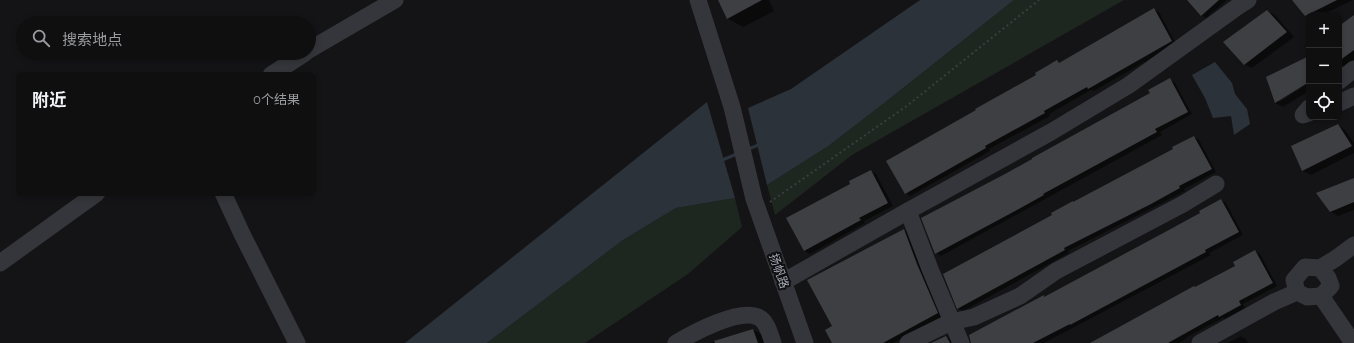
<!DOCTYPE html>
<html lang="zh">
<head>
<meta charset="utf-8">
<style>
  :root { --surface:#0f0f10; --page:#1d1d1e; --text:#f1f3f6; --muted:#9b9c9f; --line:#2f2f30 }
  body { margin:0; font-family:Raleway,"Noto Sans SC",sans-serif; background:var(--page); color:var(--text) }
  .controls { position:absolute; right:12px; top:12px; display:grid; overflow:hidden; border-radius:8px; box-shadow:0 2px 6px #0003 }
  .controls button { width:36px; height:36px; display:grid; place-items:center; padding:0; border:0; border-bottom:1px solid var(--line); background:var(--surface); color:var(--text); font:20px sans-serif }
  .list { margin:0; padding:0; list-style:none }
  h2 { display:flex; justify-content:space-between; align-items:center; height:52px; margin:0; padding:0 16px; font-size:17px }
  h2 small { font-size:13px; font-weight:400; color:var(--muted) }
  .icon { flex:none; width:22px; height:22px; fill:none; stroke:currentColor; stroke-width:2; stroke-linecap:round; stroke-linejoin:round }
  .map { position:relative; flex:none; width:1354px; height:343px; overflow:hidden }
  .search { position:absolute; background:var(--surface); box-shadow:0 2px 6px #0003; left:16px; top:16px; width:300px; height:44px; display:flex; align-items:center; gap:10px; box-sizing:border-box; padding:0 14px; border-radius:22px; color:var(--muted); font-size:15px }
  .panel { position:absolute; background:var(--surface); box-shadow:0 2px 6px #0003; left:16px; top:72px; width:300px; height:124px; border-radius:8px }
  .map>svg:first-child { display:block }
  .green { fill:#1e2620 }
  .water { fill:#2b3239 }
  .shadow { fill:#0007 }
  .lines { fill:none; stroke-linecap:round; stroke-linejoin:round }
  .stream { stroke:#2b3239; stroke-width:3.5 }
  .building { fill:#3e3f43 }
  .path { stroke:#3b3d42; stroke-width:2; stroke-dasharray:2 3; stroke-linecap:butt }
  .minor { stroke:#35363b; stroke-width:17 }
  .labels { text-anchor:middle; stroke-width:4; stroke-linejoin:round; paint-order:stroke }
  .street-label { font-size:12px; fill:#a6aab6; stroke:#0f0f11 }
</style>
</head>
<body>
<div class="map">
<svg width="1354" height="343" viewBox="0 0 1354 343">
  <rect width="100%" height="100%" fill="#141416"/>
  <g class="green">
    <path d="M1014,0H1124L852,155L775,215L767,185L827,147L883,104Z"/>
    <path d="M735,198L742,227L688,274L585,343H487L623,240L676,208Z"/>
  </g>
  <g class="water">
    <path d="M920,0H1014L883,104L827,147L767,185L748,108L791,89Z"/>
    <path d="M1215,62L1232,83L1235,94L1247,109L1250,124L1234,135L1231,116L1213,118L1205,98L1192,75Z"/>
    <path d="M707,102L735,198L676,208L623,240L487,343H405Z"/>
  </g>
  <g class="shadow">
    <path d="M719,0H769L774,11L743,27L727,18Z"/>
    <path d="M1188,0H1227L1206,18L1201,15Z"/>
    <path d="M1294,0H1353L1322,15H1309V17L1305,15Z"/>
    <path d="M1154,9L1159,12L1176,44L1094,91L1091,90L1049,114L1050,116L989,149L990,151L910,196L905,193L977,111L1038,75L1057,62L1060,63Z"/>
    <path d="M1267,11L1275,15L1294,37L1252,68L1244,64Z"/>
    <path d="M1354,17V60L1344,67L1339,64V27Z"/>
    <path d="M1309,60V81L1279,99V102L1309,83V91L1283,107L1275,103Z"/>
    <path d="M1170,80L1175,83L1192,114L1160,132L1162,135L941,256L936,253Z"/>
    <path d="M1338,125L1345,130L1354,143V153L1311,175L1303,171Z"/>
    <path d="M1194,137L1199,140L1216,172L1184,189L1185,191L1156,206L1068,251L1069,253L963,311L958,308L1174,149Z"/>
    <path d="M871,171L876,174L893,206L864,221L865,223L810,254L804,251L851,184Z"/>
    <path d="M1354,179V210L1338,216L1330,211Z"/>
    <path d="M1221,200L1226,203L1243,235L1209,253L1211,255L1044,343H971L1044,296L1045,297L1202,213Z"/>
    <path d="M904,230L909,233L942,316L893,343H833V327Z"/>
    <path d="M1255,251L1260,254L1277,286L1243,304L1245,308L1225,319L1223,318L1187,337V338L1179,343H1092L1237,266Z"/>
    <path d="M753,330L763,335L766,343H710Z"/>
    <path d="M1241,336L1246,339L1248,343H1228Z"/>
    <path d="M946,337L951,340L953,343H933Z"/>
  </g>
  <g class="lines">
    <g class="stream">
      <path d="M746,150L761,144"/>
      <path d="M720,161L739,153"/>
    </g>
  </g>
  <g class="building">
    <path d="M718,0H762L727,19Z"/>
    <path d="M1187,0H1219L1201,16Z"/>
    <path d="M1292,0H1337L1305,16Z"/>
    <path d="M1154,8L1172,41L1088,89L1087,87L1044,111L1045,113L985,146L986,148L905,194L886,161L976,110L975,109L1036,75L1035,73L1057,60L1059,63Z"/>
    <path d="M1267,10L1287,32L1244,65L1223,42Z"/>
    <path d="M1354,15V50L1339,61V26Z"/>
    <path d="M1309,56V82L1275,103L1266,77Z"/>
    <path d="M1170,78L1188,112L1155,129L1157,132L1043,194L1044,195L1017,210L935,254L921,218L1005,174L1032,159V158L1150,93L1148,90Z"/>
    <path d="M1338,124L1352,146L1302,171L1291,146Z"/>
    <path d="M1194,136L1212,169L1179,186L1180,188L1151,204L1064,248L1065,250L957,309L943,274L1052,215L1051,213L1073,201V202L1173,149L1172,147Z"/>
    <path d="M871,170L888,203L859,218L861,220L804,251L786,218L850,184L849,181Z"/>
    <path d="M1354,178V202L1330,212L1316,193Z"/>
    <path d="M1221,199L1239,232L1205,250L1206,252L1070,325V324L1033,343H971L969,335L1044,295V297L1167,231L1200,213L1199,211Z"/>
    <path d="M904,229L917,264L938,313L883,343H832L825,330L832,326L807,280Z"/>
    <path d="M1255,250L1273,283L1239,301L1241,305L1219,317L1218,315L1168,343H1090L1194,286L1195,287L1235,266L1233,262Z"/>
    <path d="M753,329L758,343H715L714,341Z"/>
    <path d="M946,336L950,343H931Z"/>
  </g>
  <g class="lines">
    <path class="path" d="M770,202L908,105L1039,0"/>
    <g class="minor">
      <path d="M698,0L732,107L754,199L805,343"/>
      <path d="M309,50L395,0"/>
      <path d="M271,75L305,53"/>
      <path d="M1339,81L1354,69"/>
      <path d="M1339,103L1354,96"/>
      <path d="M1309,108L1303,115L1309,113"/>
      <path d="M223,193L242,234L297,343"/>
      <path d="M0,263L97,193"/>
      <path d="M1320,268L1328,278L1331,286L1321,296L1307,297L1297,292L1294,280L1305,267L1320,268L1335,259L1354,245"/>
      <path d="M783,282L908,211"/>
      <path d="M1321,296L1353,343"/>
      <path d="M676,343C693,333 739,308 758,317C767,321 770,334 773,343"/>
      <path d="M908,343L951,322L974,317L1020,296L1056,271L1183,204L1216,184"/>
      <path d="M961,343L930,269L908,211L1051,132L1129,85L1237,7L1248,0"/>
      <path d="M1200,343L1274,302L1297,292"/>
    </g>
  </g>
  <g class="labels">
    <g class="street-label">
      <text transform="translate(779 271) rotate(71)" y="4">扬帆路</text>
    </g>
  </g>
</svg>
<div class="controls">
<button>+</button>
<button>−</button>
<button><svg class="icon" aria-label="locate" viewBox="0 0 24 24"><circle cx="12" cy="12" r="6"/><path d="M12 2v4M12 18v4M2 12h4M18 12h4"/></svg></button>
</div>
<div class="search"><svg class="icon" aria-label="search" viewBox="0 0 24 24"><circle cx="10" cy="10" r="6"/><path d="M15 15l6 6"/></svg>搜索地点</div>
<section class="panel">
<h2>附近<small>0个结果</small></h2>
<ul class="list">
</ul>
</section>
</div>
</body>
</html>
